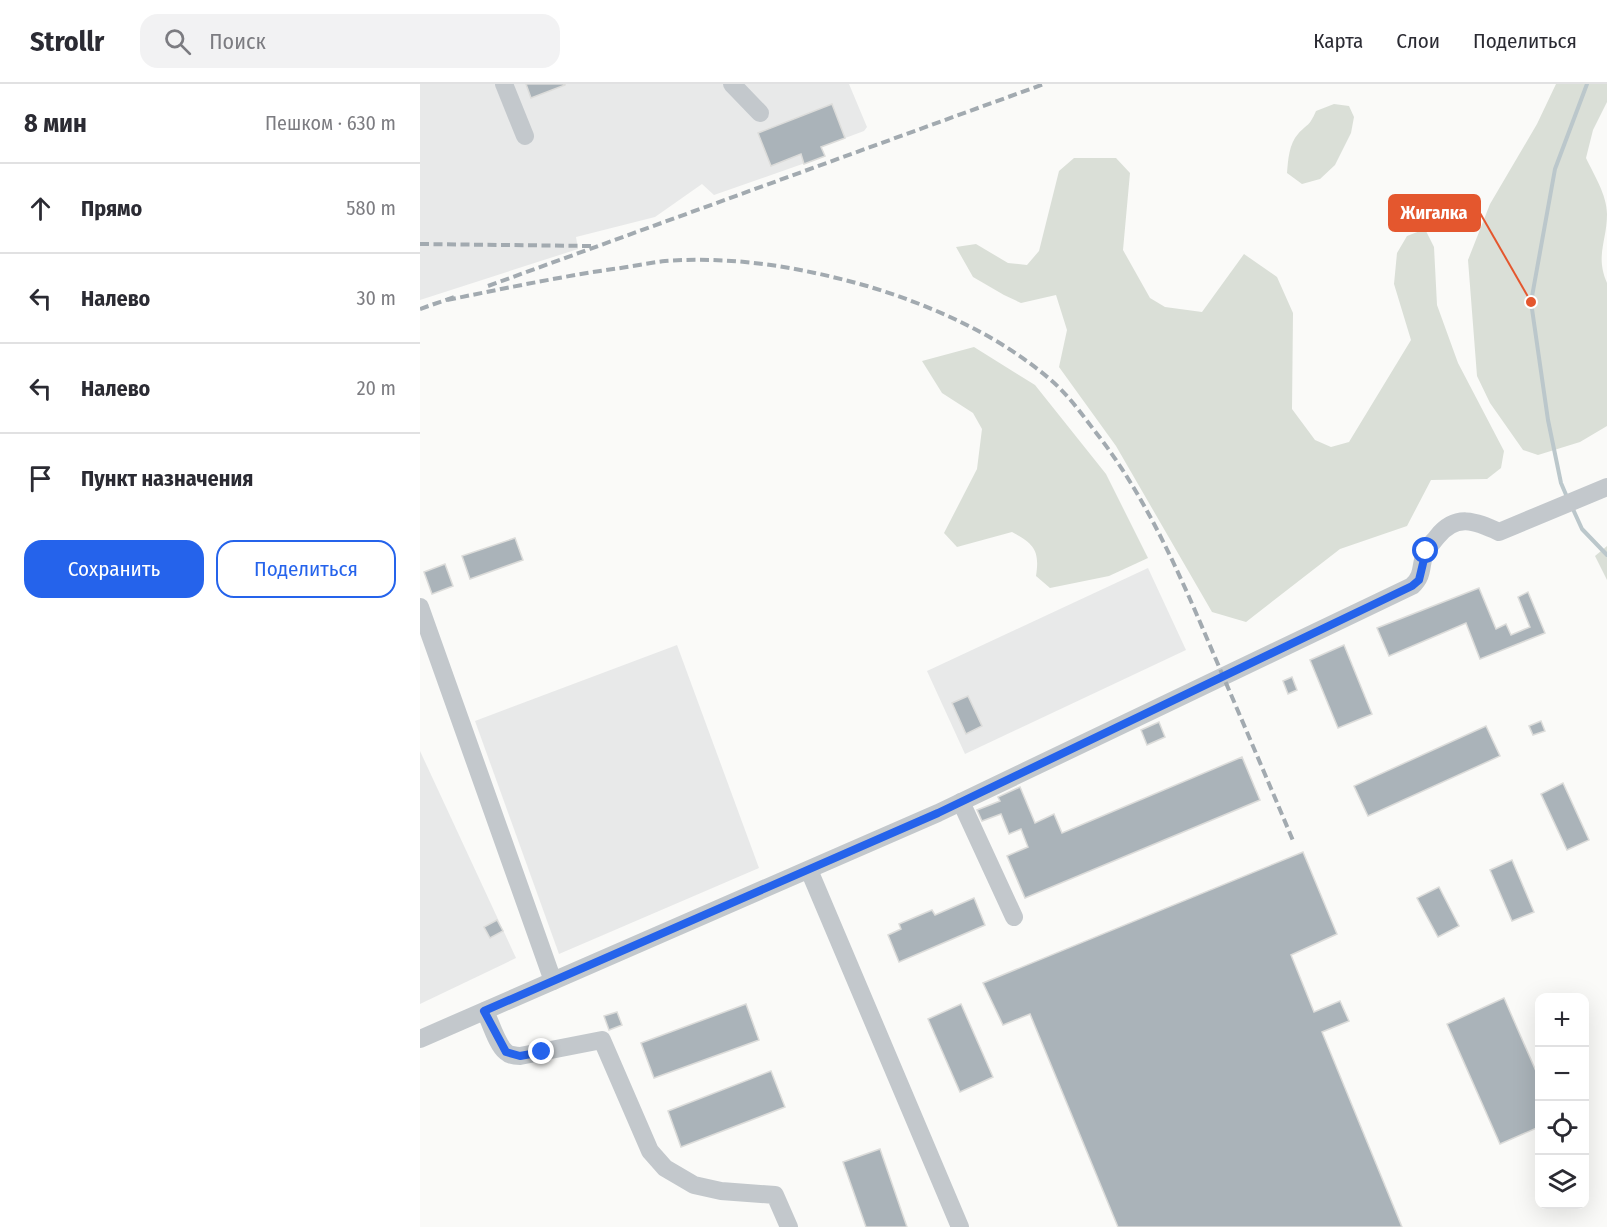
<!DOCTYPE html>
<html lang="ru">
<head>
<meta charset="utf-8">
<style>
  :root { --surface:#fff; --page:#f2f2f3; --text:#2b2b33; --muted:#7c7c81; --line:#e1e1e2; --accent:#2563eb }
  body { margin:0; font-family:"Fira Sans Condensed",sans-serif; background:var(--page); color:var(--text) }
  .controls { position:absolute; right:18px; bottom:18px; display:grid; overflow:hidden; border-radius:12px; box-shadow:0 6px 24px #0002 }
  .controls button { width:54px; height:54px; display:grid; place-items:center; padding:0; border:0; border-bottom:2px solid var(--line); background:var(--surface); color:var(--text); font:30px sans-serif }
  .stop { position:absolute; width:18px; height:18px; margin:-14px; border:4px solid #2563eb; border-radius:50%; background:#fff }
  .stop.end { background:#2563eb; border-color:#fff; box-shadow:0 2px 6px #0008 }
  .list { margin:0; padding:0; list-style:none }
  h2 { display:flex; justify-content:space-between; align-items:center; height:78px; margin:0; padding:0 24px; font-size:26px }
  h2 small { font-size:20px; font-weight:400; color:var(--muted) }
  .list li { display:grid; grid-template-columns:39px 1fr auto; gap:18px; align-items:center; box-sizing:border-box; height:90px; padding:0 24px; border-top:2px solid var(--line) }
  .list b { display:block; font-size:22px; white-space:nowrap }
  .list em { font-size:20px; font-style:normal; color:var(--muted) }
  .actions { display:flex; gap:12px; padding:18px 24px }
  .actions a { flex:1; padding:14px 0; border:2px solid var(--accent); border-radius:18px; text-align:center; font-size:21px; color:var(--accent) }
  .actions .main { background:var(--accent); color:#fff }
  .icon { flex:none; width:33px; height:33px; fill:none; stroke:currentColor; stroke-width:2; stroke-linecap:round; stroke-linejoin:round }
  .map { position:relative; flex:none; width:1187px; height:1143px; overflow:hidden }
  header { display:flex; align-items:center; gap:36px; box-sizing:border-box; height:84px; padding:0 30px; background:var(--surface); border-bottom:2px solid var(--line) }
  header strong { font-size:28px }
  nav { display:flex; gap:33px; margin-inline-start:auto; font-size:21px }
  .search { width:420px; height:54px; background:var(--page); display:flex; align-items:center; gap:15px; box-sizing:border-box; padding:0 21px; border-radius:18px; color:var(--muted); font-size:22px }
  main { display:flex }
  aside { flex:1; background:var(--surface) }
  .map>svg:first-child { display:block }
  .built { fill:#e8e9e9 }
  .green { fill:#dadfd7 }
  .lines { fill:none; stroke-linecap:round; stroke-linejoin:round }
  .stream { stroke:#bbc7cb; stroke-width:4 }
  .building { fill:#aab3b9; stroke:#dcdcda; stroke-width:1.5 }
  .minor { stroke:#c3c8cc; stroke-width:18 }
  .rail { stroke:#a2aab0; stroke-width:4; stroke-dasharray:9 4.5; stroke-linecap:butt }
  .route { stroke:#2563eb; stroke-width:8 }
  .leader { fill:none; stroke:#e4572e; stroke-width:2 }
  .callout-dot { fill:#e4572e; stroke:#fff; stroke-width:2 }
  .callout { fill:#e4572e; stroke:#e4572e; stroke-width:2 }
  .callout-label { font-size:18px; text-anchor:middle; font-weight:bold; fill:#fff }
</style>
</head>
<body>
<header>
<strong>Strollr</strong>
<div class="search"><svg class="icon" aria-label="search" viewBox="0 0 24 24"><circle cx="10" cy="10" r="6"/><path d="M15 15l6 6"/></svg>Поиск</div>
<nav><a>Карта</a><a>Слои</a><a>Поделиться</a></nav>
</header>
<main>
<aside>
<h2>8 мин<small>Пешком · 630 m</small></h2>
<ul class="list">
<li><svg class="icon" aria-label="ahead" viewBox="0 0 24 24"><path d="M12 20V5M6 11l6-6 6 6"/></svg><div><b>Прямо</b></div><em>580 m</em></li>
<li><svg class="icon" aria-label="left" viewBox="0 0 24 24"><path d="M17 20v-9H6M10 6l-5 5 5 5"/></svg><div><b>Налево</b></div><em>30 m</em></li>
<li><svg class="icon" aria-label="left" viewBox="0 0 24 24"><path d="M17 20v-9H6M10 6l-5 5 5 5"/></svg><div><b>Налево</b></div><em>20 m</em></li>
<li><svg class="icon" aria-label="arrive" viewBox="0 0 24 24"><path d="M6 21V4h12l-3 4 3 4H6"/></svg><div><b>Пункт назначения</b></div></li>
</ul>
<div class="actions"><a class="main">Сохранить</a><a>Поделиться</a></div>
</aside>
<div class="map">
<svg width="1187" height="1143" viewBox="0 0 1187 1143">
  <rect width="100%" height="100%" fill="#fafaf8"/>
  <g class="built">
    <path d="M0,0H429L447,43L444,47L401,63L405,72L294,111L282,100L235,133L156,153L158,165L0,216Z"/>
    <path d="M728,484L766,566L545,670L507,587Z"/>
    <path d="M257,561L339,784L139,870L55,637Z"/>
    <path d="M0,667L96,874L0,920Z"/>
  </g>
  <g class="green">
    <path d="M1136,0H1187V18L1173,46L1166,74C1174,91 1187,111 1187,130C1187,157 1175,172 1187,199V342L1160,358L1118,371L1103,366L1070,319L1057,292L1048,176L1070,120L1117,40Z"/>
    <path d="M914,20L929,22L934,33L931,49L915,81L900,95L882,100L867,89C868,76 869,60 878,50C888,39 889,43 896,27Z"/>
    <path d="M654,74H696L710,89L703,166L730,214L745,223L782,228L824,170L857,193L873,229L872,325L895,356L911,363L929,358L991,256L974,200L977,169L987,152L1005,145L1014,163L1017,221L1038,279L1084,367L1081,384L1067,395L1011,396L987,442L920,465L826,538L792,528L696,362L639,283L647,246L636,211L601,219L584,211L553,193L536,163L556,160L588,179L607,181L619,167L639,87Z"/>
    <path d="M554,263L615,301L686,390L728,474L689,492L630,504L616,492C620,466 614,460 592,448L537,463L524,449L557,385L562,345L553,329L522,309L502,277Z"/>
    <path d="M1187,462V496L1175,472Z"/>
  </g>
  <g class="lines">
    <g class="stream">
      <path d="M1147,413L1141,399L1128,336L1111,218L1135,85L1167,0"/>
      <path d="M1152,423L1162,445L1187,471"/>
    </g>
  </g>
  <g class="building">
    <path d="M106,0H145V1L111,14Z"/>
    <path d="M412,20L425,54L401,63L405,72L384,80L381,70L351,82L338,49Z"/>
    <path d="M95,454L103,476L50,495L42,472Z"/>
    <path d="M25,480L33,502L12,510L4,488Z"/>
    <path d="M1059,504L1076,545L1086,540L1091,551L1110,543L1098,513L1108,508L1125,549L1060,575L1046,539L969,572L957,544Z"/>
    <path d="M924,561L952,630L918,644L890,576Z"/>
    <path d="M872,593L877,606L868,610L863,597Z"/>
    <path d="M548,612L562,642L546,650L532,619Z"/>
    <path d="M1121,637L1125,647L1113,651L1109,642Z"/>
    <path d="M739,638L745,653L727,661L721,646Z"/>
    <path d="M1066,642L1080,672L948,732L934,702Z"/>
    <path d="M822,673L840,716L605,814L587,772L608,763L601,745L589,750L581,730L562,737L557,726L580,717L578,713L600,703L615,739L634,730L642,749Z"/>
    <path d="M1143,699L1169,756L1147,766L1121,710Z"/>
    <path d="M883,768L917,850L871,871L894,928L920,917L929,937L902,948L982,1143H698L610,930L583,941L563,899Z"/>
    <path d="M1092,776L1114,828L1092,837L1070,786Z"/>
    <path d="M1019,803L1039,842L1018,853L997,814Z"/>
    <path d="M554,814L565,841L479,878L468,851L481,845L479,840L512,826L515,831Z"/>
    <path d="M77,836L83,847L70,854L64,843Z"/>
    <path d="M1084,914L1119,994V1043L1080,1060L1027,940Z"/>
    <path d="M326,920L339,956L234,994L221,959Z"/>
    <path d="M541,920L573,993L540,1008L508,935Z"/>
    <path d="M197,928L202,941L189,946L184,932Z"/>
    <path d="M351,987L365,1023L261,1063L248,1027Z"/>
    <path d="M460,1065L487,1143H446L423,1078Z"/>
  </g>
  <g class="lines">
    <g class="minor">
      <path d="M84,0L105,52"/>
      <path d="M312,0L340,29"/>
      <path d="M0,523L133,897"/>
      <path d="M541,718L594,833"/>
      <path d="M389,786L540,1143"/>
      <path d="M65,927C70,937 77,961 86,968C89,971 96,972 100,972L182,956L230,1067L245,1084L274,1101L301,1107L355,1111L369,1143"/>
      <path d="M0,955L518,729L992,502C1004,491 1000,482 1005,468C1008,463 1013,458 1017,453C1036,429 1055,437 1079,448L1187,403"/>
    </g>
    <g class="rail">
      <path d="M0,160L171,162"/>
      <path d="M68,202L624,0"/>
      <path d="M27,216C82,205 138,193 193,185C210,183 228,179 245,177C314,172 380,183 447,202C513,222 579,251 632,297C648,311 661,329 674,346C727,413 761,493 794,571C821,634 848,697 874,759"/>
      <path d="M0,225L34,213"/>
    </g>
  </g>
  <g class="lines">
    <path class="route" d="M122,968L100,972L86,968L64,927L518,729L992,502L999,496L1006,467"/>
  </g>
  <path class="leader" d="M1111 218L1060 129"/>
  <circle class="callout-dot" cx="1111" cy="218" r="6"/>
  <rect class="callout" x="969" y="111" width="91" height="36" rx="6"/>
  <g class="callout-label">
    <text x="1014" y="135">Жигалка</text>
  </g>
</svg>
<div class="controls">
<button>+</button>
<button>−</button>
<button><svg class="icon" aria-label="locate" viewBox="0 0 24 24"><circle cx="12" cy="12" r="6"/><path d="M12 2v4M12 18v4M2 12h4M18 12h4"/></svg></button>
<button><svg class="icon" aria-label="layers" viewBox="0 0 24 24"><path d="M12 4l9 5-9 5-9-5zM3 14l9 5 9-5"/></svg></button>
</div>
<div class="stop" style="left:1006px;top:467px"></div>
<div class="stop end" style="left:122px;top:968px"></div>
</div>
</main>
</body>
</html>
